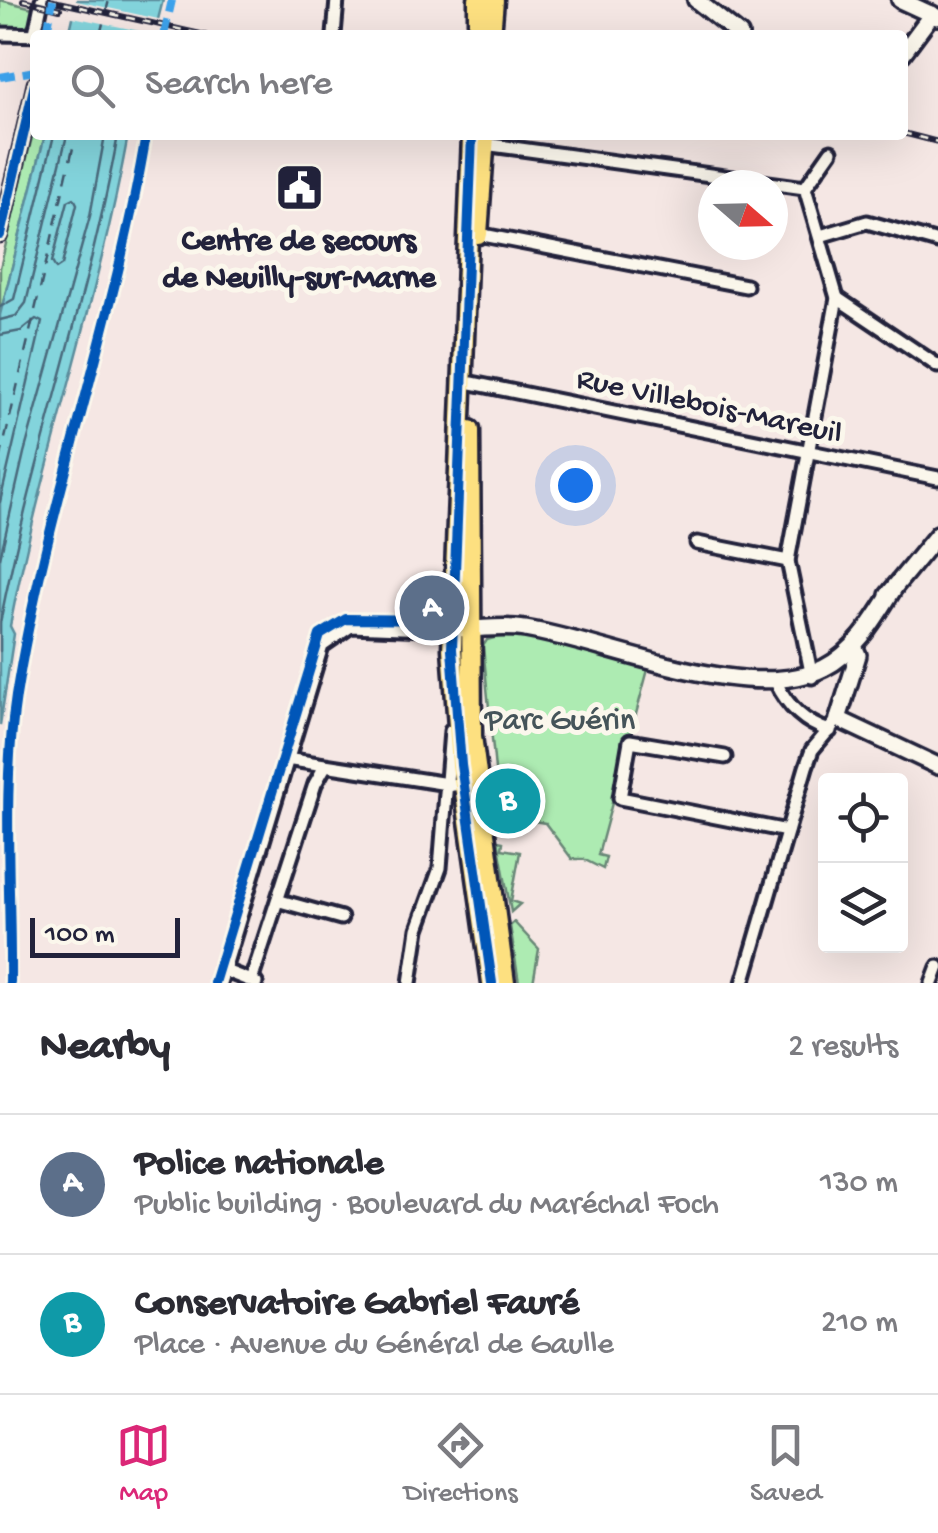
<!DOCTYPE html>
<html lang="en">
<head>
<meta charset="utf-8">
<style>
  :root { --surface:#fff; --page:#f2f2f3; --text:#2b2b33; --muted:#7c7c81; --line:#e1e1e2; --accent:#db2777 }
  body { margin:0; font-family:"Gochi Hand",sans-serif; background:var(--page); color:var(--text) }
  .controls { position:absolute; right:30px; bottom:30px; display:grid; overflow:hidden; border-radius:10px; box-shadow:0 10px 40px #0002 }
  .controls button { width:90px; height:90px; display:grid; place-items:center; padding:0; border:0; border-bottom:2px solid var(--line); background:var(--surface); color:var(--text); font:50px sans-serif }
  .compass { position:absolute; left:698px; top:170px; width:90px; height:90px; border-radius:50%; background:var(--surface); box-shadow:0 10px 40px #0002; rotate:110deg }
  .scale { position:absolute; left:30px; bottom:25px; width:150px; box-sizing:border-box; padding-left:10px; border:5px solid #22223b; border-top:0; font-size:28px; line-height:35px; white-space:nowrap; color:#22223b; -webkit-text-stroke:8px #fbf7ec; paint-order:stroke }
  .you { position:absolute; left:575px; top:485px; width:35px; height:35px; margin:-25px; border:8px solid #fff; border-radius:50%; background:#1a73e8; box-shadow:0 0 0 15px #1a73e833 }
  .badge { display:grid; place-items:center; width:65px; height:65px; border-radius:50%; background:var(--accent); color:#fff; font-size:32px; font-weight:700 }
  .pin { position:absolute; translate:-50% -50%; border:5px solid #fff; box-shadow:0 2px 10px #0006 }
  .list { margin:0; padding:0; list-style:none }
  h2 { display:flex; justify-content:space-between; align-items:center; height:130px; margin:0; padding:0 40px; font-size:42px }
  h2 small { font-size:32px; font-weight:400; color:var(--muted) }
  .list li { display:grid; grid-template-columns:65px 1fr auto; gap:30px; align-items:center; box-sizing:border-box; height:140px; padding:0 40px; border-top:2px solid var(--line) }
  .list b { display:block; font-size:38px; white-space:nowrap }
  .list p { margin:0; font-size:32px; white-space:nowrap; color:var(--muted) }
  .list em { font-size:32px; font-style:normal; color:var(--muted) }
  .icon { flex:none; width:55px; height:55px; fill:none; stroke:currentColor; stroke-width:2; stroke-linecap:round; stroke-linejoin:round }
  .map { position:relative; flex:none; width:938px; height:983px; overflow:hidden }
  .search { position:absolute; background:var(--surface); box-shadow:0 10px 40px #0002; left:30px; right:30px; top:30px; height:110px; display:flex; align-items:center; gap:25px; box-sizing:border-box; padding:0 35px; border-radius:10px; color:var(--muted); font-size:38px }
  .sheet { height:410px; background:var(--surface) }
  nav { display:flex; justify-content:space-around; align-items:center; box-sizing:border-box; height:140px; border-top:2px solid var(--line); background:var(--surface); font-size:28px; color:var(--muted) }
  nav a { display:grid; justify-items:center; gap:5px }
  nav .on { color:var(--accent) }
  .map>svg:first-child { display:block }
  .green { fill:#adebb2; stroke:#688676; stroke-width:2.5 }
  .water { fill:#83d4dc; stroke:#5c8d9c; stroke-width:2.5 }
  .pier { fill:#f5e7e4 }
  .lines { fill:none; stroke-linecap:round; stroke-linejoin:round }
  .shore { stroke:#49697b; stroke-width:2.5 }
  .ferry { stroke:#3f576b; stroke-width:2.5; stroke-dasharray:12 10; stroke-linecap:butt }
  .street-casing { stroke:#22223b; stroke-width:19 }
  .secondary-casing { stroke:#22223b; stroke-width:22 }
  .primary-casing { stroke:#22223b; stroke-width:25 }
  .street { stroke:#fbf7ec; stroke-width:11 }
  .secondary { stroke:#fbf7ec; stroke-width:15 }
  .primary { stroke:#fde080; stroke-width:18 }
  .rail-casing { stroke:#22223b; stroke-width:6 }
  .rail { stroke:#fbf7ec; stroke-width:2.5; stroke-dasharray:8; stroke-linecap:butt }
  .quiet { stroke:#3ea2ec; stroke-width:8; stroke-dasharray:15 8; stroke-linecap:butt }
  .cycleway-casing { stroke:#fbf7ec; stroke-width:16 }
  .cycleway { stroke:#0057b8; stroke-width:10 }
  .labels { text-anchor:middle; stroke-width:10; stroke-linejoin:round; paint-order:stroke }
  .poi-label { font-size:32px; font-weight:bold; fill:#22223b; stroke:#fbf7ec }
  .street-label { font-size:32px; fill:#22223b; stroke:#fbf7ec }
  .park-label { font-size:32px; fill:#455459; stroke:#fbf7ec }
</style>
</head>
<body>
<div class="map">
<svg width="938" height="983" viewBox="0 0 938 983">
  <rect width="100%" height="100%" fill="#f5e7e4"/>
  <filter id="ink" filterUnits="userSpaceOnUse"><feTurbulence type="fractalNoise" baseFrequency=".01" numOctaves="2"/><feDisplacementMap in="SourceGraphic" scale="20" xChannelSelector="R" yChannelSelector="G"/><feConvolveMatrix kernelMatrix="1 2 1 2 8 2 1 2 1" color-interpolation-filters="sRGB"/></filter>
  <g filter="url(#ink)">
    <g class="green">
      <path d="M0,0L37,9C30,30 21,29 0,31Z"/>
      <path d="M35,125V135H45L0,315V268Z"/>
      <path d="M511,633L650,662L598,855L606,857L603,869L583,859H572L545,823L516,818L522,782L496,780L483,646L487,640Z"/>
      <path d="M498,841L503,842L502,849L520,852L511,901L520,904L511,912Z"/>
      <path d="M514,922L539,949L533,983H519L510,926Z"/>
    </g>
    <g class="water">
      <path d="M77,0H163L154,35H69Z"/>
      <path d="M45,135H128C98,302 42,460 10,626L14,634L0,725V315Z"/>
    </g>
    <path class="pier" d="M72,0L163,20L159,35L68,16Z"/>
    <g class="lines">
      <g class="shore">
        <path d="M74,198L77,204L62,265L56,269L52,262L68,201Z"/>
        <path d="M0,307L14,299L54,135"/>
        <path d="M0,320L16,316L26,303L67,135"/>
        <path d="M0,335L21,331L36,319L42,322L0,502"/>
        <path d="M0,558L24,453L90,216L105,135"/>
        <path d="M0,651V623C32,458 88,300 118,135"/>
      </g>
      <g class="ferry">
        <path d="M100,35L109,0"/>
        <path d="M0,460L76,135"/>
      </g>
      <defs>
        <g id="street">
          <path d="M35,33L42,0"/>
          <path d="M0,34L46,35"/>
          <path d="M334,35L337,0"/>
          <path d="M484,144L805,188L837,298L788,561L812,677"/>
          <path d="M805,188L831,151"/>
          <path d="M478,234L746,286"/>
          <path d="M0,235L35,84"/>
          <path d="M820,236L867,222L938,242"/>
          <path d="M837,298L938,366"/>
          <path d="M472,383L938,478"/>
          <path d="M697,543L788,561"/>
          <path d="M776,682C787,706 804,723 830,731"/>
          <path d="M725,757L630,741L620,798L787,831"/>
          <path d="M286,759L454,785"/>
          <path d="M280,901L341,918"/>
          <path d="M223,970L256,983"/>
          <path d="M251,981L315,784L324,768"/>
          <path d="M220,983L322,646L351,626L452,630"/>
          <path d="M410,983L418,929L440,868L451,731"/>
          <path d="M743,983L806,767L812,750L838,719"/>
          <path d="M932,983L938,967"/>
        </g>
        <g id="secondary">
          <path d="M696,0L740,35"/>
          <path d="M900,0L937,17"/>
          <path d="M903,53L932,14"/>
          <path d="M888,595L938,534"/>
          <path d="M464,629C484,629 505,625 525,629C608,642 748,706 824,668C856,652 876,617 894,588"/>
          <path d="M838,719L938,766"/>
          <path d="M838,719L858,655L854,646"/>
        </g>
        <g id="primary">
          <path d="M478,35V0"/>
          <path d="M491,35L494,0"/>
          <path d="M472,135L452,649L461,765L492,983"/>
          <path d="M478,234L485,135"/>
          <path d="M470,430L472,736L505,983"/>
        </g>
      </defs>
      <use href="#street" class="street-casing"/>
      <use href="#secondary" class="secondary-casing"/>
      <use href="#primary" class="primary-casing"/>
      <use href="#street" class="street"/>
      <use href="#secondary" class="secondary"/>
      <use href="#primary" class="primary"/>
      <defs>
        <g id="rail">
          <path d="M23,0L60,9"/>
          <path d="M49,0L205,35"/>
          <path d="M903,133L938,142"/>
        </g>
      </defs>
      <use href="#rail" class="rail-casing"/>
      <use href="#rail" class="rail"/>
      <g class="quiet">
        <path d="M47,32L53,0"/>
        <path d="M164,35L172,0"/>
        <path d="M0,77L35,71"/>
      </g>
      <defs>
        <g id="cycleway">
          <path d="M472,135L452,649L461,765L492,983"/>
          <path d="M0,235L35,84"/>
          <path d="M10,983C11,887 2,790 16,696C46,506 115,324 146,135"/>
          <path d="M214,983L320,635L346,619L441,620"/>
        </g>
      </defs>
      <use href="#cycleway" class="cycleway-casing"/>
      <use href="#cycleway" class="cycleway"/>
    </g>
  </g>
  <defs>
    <symbol id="civic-square" viewBox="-11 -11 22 22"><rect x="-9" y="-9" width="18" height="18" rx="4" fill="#22223b" stroke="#fbf7ec"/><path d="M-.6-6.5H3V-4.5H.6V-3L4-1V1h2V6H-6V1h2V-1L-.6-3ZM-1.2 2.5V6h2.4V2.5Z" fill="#fff"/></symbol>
  </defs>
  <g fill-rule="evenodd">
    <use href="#civic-square" x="272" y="160" width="55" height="55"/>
  </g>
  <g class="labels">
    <g class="poi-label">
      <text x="299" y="249">Centre de secours<tspan x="299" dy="37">de Neuilly-sur-Marne</tspan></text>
    </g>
    <g class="street-label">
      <text transform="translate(710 403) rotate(12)" y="11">Rue Villebois-Mareuil</text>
    </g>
    <g class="park-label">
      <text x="560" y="728">Parc Guérin</text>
    </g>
  </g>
</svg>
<div class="controls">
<button><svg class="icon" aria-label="locate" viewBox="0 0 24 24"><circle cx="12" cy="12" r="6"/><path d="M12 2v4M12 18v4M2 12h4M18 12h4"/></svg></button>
<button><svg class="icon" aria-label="layers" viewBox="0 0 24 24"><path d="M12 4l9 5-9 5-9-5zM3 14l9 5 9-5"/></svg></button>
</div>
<svg class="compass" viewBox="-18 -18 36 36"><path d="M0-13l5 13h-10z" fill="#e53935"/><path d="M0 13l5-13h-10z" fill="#7c7c81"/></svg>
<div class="scale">100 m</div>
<div class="you"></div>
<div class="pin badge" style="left:432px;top:608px;background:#5c6f8a">A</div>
<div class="pin badge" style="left:508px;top:801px;background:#0f9aa8">B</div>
<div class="search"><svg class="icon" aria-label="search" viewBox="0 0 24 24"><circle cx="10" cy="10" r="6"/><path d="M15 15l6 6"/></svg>Search here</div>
</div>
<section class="sheet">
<h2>Nearby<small>2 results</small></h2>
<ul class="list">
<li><span class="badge" style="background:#5c6f8a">A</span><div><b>Police nationale</b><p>Public building · Boulevard du Maréchal Foch</p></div><em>130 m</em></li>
<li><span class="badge" style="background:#0f9aa8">B</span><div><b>Conservatoire Gabriel Fauré</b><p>Place · Avenue du Général de Gaulle</p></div><em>210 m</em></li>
</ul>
</section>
<nav>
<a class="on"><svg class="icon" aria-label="map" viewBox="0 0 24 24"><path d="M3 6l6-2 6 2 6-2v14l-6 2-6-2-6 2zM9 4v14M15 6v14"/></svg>Map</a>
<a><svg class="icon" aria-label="directions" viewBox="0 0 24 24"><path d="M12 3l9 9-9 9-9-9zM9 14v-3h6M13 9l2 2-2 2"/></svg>Directions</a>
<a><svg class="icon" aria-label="saved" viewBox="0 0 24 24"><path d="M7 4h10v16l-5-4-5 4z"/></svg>Saved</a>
</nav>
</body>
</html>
